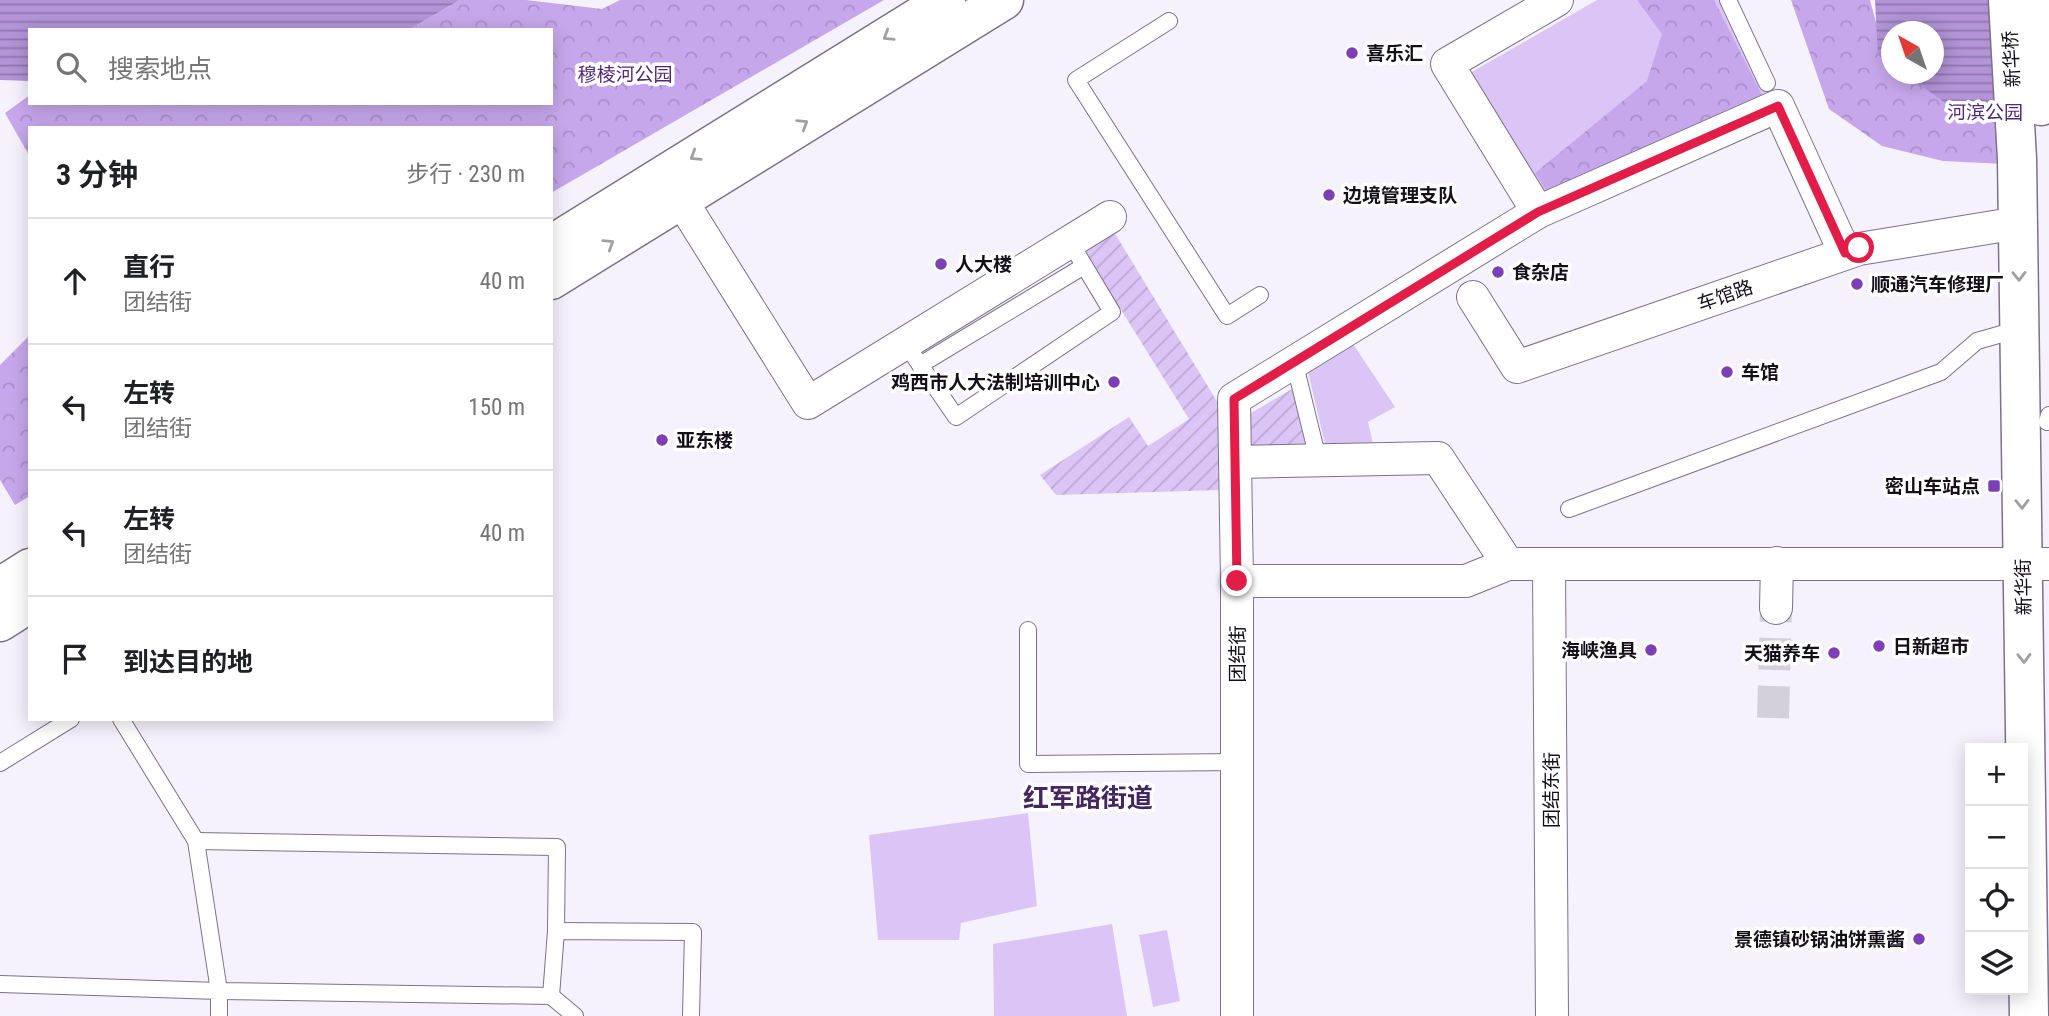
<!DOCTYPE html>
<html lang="zh">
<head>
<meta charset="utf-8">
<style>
  :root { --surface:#fff; --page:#f2f2f2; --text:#202124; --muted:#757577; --line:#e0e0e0 }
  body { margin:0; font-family:"Roboto Condensed","Noto Sans SC",sans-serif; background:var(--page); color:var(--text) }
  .controls { position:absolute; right:21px; bottom:21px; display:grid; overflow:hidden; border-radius:0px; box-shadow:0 4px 18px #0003 }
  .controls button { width:63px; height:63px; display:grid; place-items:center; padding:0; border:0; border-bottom:2px solid var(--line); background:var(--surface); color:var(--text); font:35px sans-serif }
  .compass { position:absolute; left:1881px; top:21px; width:63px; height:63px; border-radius:50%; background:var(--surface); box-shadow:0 4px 18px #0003; rotate:320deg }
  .stop { position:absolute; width:21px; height:21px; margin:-16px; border:5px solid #e11d48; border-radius:50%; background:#fff }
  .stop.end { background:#e11d48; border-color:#fff; box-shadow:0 2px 7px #0008 }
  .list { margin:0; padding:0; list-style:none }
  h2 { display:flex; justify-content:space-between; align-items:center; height:91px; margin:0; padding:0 28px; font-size:30px }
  h2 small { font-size:23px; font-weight:400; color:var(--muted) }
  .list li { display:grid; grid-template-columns:46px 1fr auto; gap:21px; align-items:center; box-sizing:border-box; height:126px; padding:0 28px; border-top:2px solid var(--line) }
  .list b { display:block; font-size:26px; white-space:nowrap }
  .list p { margin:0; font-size:23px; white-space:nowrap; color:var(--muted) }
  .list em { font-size:23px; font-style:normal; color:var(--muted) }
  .icon { flex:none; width:38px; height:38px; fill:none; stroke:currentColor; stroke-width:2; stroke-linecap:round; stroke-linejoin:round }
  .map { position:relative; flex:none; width:2049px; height:1016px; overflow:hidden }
  .search { position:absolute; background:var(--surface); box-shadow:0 4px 18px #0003; left:28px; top:28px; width:525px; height:77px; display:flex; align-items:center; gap:18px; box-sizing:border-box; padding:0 24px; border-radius:0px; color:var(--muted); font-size:26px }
  .panel { position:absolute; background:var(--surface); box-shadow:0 4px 18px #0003; left:28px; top:126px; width:525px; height:595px; border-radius:0px }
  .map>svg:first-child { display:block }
  .green { fill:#dbc5f6 }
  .forest { fill:url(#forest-crowns) }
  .garden { fill:url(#garden-furrows) }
  .water { fill:url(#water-rules) }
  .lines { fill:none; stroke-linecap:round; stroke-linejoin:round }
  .minor-tunnel { stroke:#d4d0db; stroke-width:32; stroke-dasharray:32 16; stroke-linecap:butt }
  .service-casing { stroke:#7c7289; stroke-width:18 }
  .minor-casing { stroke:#7c7289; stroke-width:34 }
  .tertiary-casing { stroke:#7c7289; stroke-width:41 }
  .secondary-casing { stroke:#7c7289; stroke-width:41 }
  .service { stroke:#fff; stroke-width:16 }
  .minor { stroke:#fff; stroke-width:32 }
  .tertiary { stroke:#fff; stroke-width:38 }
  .secondary { stroke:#fff; stroke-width:38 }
  .oneway { stroke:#a19fa3 }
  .route { stroke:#e11d48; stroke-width:9 }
  .poi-dot { fill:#7d3fb5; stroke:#fff; stroke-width:2.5 }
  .labels { text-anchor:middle; stroke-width:7; stroke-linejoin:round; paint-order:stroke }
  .poi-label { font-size:19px; font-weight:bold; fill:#141019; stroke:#fff; text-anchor:start }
  .street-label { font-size:19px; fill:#141019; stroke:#fff }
  .park-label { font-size:19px; fill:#512876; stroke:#fff }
  .district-label { font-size:26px; font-weight:bold; fill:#442761; stroke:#fff }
</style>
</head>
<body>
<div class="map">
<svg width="2049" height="1016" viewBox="0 0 2049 1016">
  <defs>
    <pattern id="forest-crowns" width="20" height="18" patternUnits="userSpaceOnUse" patternTransform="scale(1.75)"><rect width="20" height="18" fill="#c6a7eb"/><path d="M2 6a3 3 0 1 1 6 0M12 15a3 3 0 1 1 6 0" fill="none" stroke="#a98fc9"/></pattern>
    <pattern id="garden-furrows" width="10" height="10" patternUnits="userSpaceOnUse" patternTransform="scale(1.75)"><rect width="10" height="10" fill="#dbc5f6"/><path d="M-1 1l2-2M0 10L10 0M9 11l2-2" fill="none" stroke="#bba8d2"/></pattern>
    <pattern id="water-rules" width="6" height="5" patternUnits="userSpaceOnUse" patternTransform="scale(1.75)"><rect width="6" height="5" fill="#b294d7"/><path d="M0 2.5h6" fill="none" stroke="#9077ae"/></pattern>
  </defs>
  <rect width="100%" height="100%" fill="#f6f2fd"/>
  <g class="green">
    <path d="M1597,0H1733L1777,92L1540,199L1463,77Z"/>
    <path d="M1353,344L1395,407L1368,422L1373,444H1325L1308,372Z"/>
    <path d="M1028,813L1037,906L961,923L959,940H878L869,835Z"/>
    <path d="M1112,924L1127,1016H994L993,944Z"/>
    <path d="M1167,930L1180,1001L1153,1007L1139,935Z"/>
  </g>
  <g class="forest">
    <path d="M460,0H526L602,9L620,0H884L551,193V128H30V157L5,113L30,95V103H551V30H408Z"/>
    <path d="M1637,0H1714L1763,97L1549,195L1535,173L1647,81L1662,34Z"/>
    <path d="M1791,0H1870L1884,52L1891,57L1892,74H1919L1994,102L2006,164L1943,161L1882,146L1829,109Z"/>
    <path d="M30,335V496L15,505L0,480V365Z"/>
  </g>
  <g class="garden">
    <path d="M1114,232L1221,408L1220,490L1056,495L1040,475L1129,417L1148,446L1189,419L1085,252Z"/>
    <path d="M1292,389L1305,444L1249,449L1246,416Z"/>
  </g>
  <g class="water">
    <path d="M0,0H460L408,30H30V81L0,80Z"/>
    <path d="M1875,0H2049V113L1955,110L1905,74H1934V32H1892L1891,64L1878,55Z"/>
  </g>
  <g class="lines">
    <path class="minor-tunnel" d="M1773,718L1776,608"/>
    <defs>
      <g id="service">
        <path d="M1728,0L1767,83"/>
        <path d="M1169,21L1076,80L1227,316L1260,295"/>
        <path d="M905,343L956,417L1112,312L1070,242"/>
        <path d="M1293,357L1318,459"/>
        <path d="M920,365L1084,266"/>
        <path d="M2047,422L2049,415"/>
        <path d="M1569,509L1941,372L1977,341L2019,329"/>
        <path d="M1028,630V764L1237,762"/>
        <path d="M121,719L196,841L219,991L551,996L575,1016"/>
        <path d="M0,763L71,719"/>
        <path d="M196,841L557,847L556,931"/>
        <path d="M0,984L219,991V1016"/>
        <path d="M551,996L556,931L693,932L691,1016"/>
      </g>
      <g id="minor">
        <path d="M681,200L808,403L1110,217"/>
        <path d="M1538,212L1447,64L1557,0"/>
        <path d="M1473,297L1517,367L1859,249L2018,223"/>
        <path d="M1236,462L1438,458L1508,564H2049"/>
        <path d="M1549,564L1552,1016"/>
        <path d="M1237,581H1466L1508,564"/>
        <path d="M1776,608L1777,563"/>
        <path d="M1237,1016V581L1234,399L1538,212L1778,106L1845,253"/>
      </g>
      <g id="tertiary">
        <path d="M2008,0L2017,159L2029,1016"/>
        <path d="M2035,0L2041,106"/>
      </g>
      <g id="secondary">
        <path d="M551,245L946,0"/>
        <path d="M551,280L1004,0"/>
        <path d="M0,587L30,568"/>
        <path d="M0,622L30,603"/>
      </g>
    </defs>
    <use href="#service" class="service-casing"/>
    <use href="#minor" class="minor-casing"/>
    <use href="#tertiary" class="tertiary-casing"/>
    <use href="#secondary" class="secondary-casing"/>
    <use href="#service" class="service"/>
    <use href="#minor" class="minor"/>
    <use href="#tertiary" class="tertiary"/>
    <use href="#secondary" class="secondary"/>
  </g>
  <defs><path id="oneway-chevron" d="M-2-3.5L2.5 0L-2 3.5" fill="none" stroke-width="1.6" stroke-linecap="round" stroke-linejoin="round" transform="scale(1.75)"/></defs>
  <g class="oneway">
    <use href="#oneway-chevron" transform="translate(888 36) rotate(148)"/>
    <use href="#oneway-chevron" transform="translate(803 124) rotate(-32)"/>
    <use href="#oneway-chevron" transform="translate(695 156) rotate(148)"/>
    <use href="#oneway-chevron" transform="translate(609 244) rotate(-32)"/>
    <use href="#oneway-chevron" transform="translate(2019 276) rotate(89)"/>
    <use href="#oneway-chevron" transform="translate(2022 504) rotate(89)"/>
    <use href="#oneway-chevron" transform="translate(2024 658) rotate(89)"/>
  </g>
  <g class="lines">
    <path class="route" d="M1237,581L1234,399L1538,212L1778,106L1845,253L1859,248"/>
  </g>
  <g class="poi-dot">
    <circle cx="1352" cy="53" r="7"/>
    <circle cx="1329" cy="195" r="7"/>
    <circle cx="941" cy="264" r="7"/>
    <circle cx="1498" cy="272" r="7"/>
    <circle cx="1857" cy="284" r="7"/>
    <circle cx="1727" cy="372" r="7"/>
    <circle cx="1114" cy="382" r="7"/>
    <circle cx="662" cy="440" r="7"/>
    <rect x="1987" y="479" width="14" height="14" rx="3.5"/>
    <circle cx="1879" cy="646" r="7"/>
    <circle cx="1651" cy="650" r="7"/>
    <circle cx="1834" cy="653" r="7"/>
    <circle cx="1919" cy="939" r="7"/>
  </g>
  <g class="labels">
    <g class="poi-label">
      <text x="1366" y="60">喜乐汇</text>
      <text x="1343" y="202">边境管理支队</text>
      <text x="955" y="271">人大楼</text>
      <text x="1512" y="279">食杂店</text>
      <text x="1871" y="291">顺通汽车修理厂</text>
      <text x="1741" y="379">车馆</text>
      <text x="1100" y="389" text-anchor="end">鸡西市人大法制培训中心</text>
      <text x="676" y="447">亚东楼</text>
      <text x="1980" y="493" text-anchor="end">密山车站点</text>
      <text x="1893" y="653">日新超市</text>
      <text x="1637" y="657" text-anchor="end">海峡渔具</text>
      <text x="1820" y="660" text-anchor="end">天猫养车</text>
      <text x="1905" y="946" text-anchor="end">景德镇砂锅油饼熏酱</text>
    </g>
    <g class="street-label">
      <text transform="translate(2011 59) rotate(-93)" y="7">新华桥</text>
      <text transform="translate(1725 295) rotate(-19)" y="7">车馆路</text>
      <text transform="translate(2023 587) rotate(-91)" y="7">新华街</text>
      <text transform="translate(1237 654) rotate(-90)" y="7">团结街</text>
      <text transform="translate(1551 790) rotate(-90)" y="7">团结东街</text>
    </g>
    <g class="park-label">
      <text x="625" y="81">穆棱河公园</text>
      <text x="1985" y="119">河滨公园</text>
    </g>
    <g class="district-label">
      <text x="1088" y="807">红军路街道</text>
    </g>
  </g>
</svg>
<div class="controls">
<button>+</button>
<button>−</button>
<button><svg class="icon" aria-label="locate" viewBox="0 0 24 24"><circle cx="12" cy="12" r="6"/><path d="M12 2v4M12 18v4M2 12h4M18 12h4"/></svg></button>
<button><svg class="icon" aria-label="layers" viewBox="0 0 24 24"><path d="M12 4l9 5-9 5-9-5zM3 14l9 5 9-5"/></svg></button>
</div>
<svg class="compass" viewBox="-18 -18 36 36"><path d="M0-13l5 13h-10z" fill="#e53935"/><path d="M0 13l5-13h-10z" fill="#757577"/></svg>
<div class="stop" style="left:1859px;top:248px"></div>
<div class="stop end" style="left:1237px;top:581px"></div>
<div class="search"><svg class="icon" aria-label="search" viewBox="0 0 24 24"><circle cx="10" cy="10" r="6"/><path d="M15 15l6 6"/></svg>搜索地点</div>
<section class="panel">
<h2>3 分钟<small>步行 · 230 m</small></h2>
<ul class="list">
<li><svg class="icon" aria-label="ahead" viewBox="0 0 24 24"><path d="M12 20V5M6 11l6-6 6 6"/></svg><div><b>直行</b><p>团结街</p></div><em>40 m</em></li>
<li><svg class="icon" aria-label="left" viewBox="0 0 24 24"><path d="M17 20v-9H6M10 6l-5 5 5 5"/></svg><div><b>左转</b><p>团结街</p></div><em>150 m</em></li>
<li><svg class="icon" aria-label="left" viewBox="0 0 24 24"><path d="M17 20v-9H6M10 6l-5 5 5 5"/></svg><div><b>左转</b><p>团结街</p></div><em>40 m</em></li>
<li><svg class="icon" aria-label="arrive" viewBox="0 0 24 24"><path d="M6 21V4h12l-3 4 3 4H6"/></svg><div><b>到达目的地</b></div></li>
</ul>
</section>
</div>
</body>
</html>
